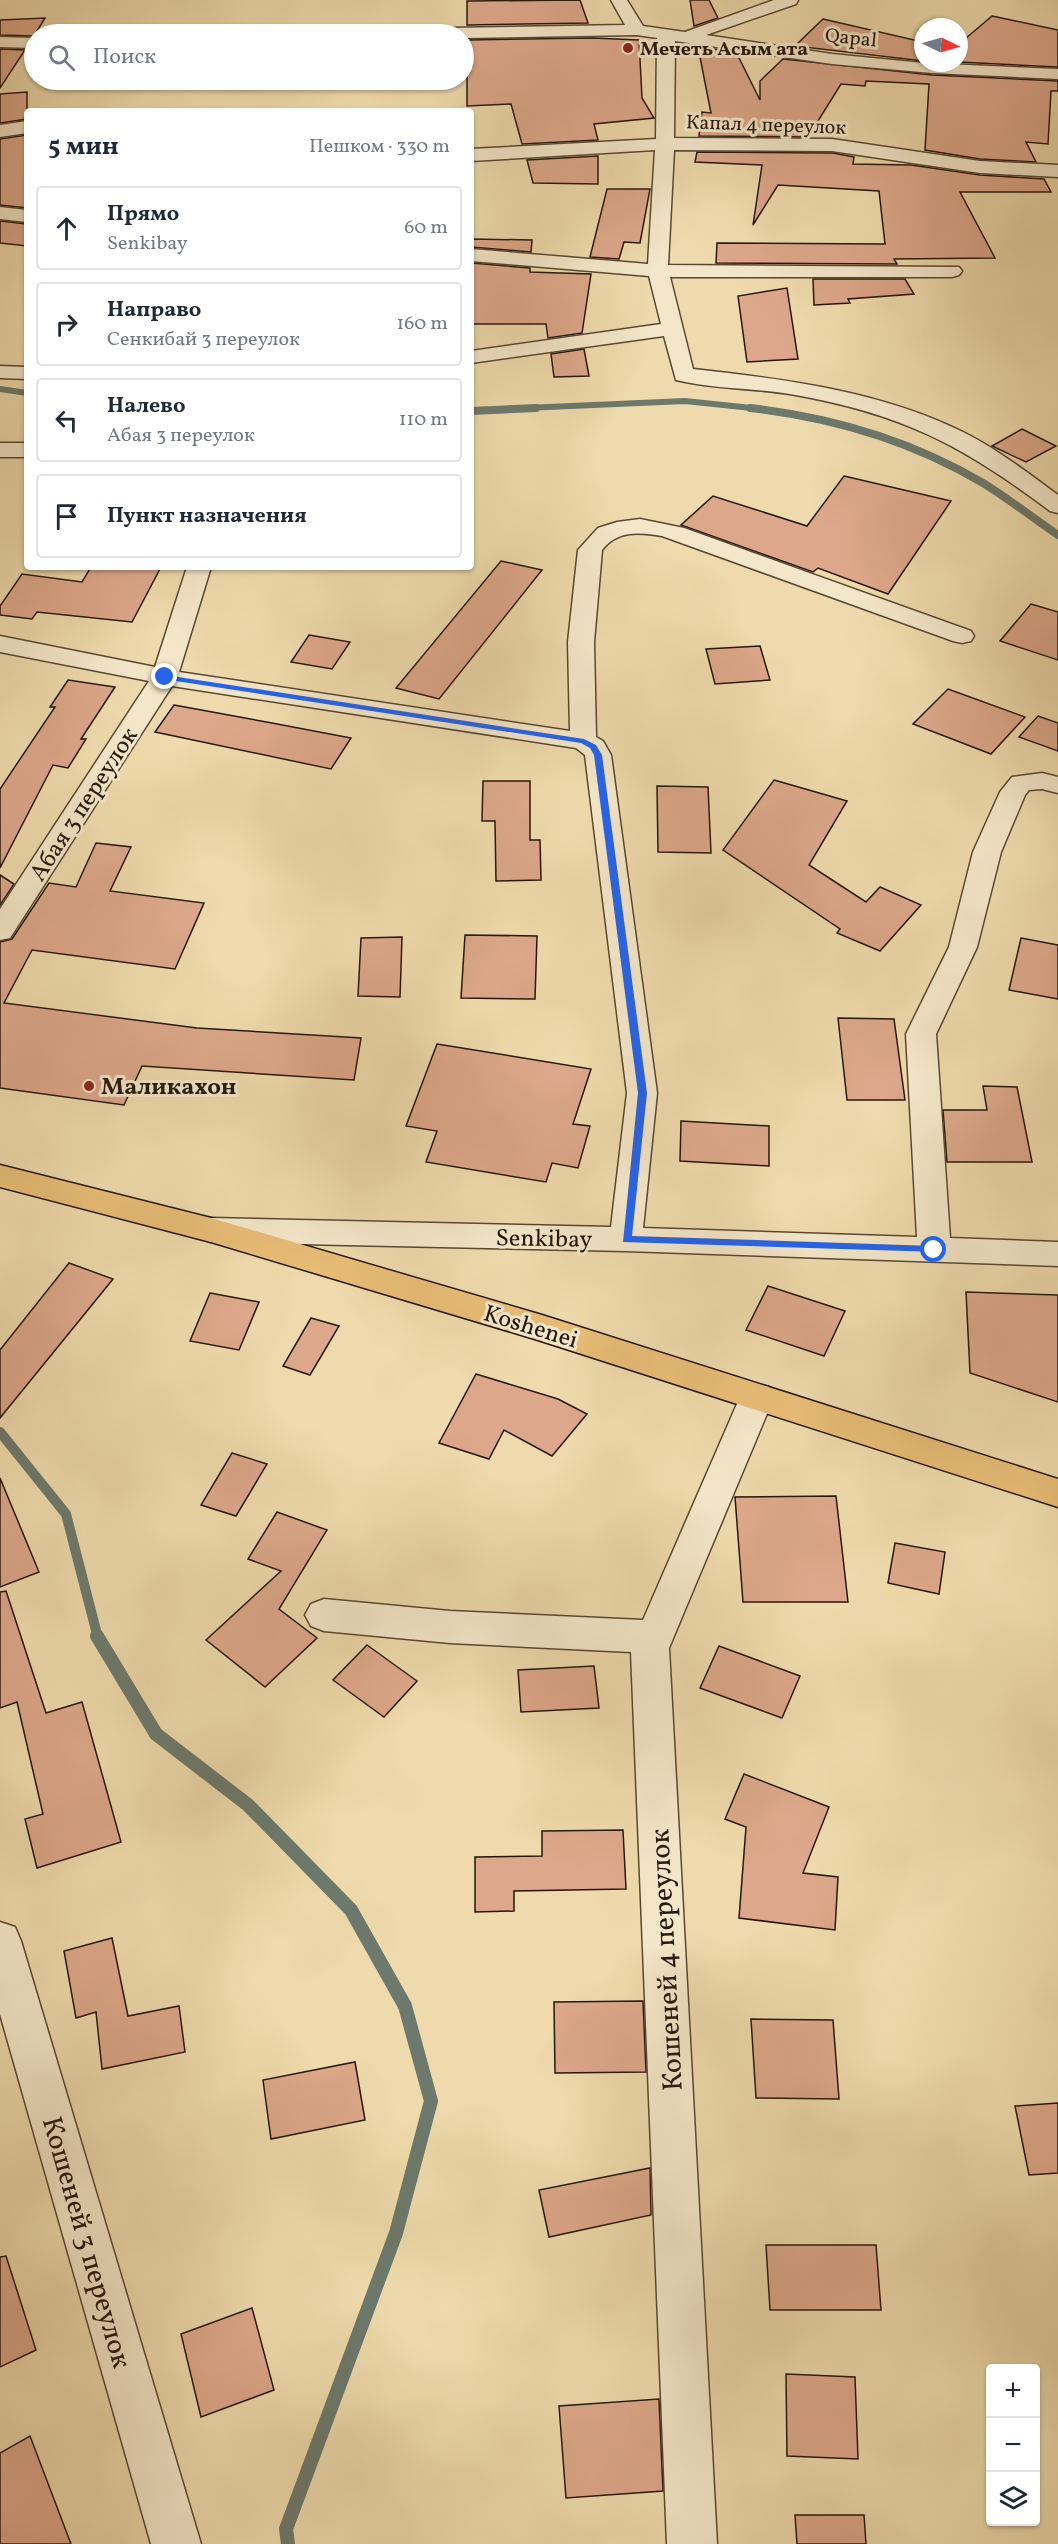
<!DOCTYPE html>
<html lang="ru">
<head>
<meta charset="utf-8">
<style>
  :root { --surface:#fff; --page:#f6f6f7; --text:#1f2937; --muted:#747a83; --line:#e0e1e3 }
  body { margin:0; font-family:Vollkorn,serif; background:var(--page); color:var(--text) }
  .controls { position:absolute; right:18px; bottom:18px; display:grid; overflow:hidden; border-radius:6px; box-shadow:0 2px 4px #0004 }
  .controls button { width:54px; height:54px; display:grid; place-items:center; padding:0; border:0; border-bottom:2px solid var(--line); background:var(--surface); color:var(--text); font:30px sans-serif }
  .compass { position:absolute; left:914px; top:18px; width:54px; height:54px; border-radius:50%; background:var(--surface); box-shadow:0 2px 4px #0004; rotate:95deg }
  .stop { position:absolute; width:18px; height:18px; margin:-14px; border:4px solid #2563eb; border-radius:50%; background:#fff }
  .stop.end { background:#2563eb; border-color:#fff; box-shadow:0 2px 6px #0008 }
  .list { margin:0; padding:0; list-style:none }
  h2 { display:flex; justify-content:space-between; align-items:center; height:78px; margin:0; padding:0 24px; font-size:26px }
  h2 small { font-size:20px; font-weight:400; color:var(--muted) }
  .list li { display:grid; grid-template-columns:39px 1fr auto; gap:18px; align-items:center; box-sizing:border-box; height:84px; margin:0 12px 12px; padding:0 12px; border:2px solid var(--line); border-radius:6px }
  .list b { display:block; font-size:22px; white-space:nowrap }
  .list p { margin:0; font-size:20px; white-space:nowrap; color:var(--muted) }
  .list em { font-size:20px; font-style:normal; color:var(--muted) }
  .icon { flex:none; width:33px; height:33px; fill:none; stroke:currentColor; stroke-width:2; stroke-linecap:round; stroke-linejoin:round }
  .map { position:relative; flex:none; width:1058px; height:2544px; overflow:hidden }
  .search { position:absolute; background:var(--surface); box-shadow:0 2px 4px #0004; left:24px; top:24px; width:450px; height:66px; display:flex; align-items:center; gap:15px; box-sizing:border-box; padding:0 21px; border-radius:33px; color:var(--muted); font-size:22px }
  .panel { position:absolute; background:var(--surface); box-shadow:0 2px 4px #0004; left:24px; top:108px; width:450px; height:462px; border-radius:6px }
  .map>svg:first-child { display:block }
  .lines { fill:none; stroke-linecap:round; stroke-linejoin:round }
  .stream-far3 { stroke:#6c796c; stroke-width:6 }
  .stream-far2 { stroke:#6c796c; stroke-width:8 }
  .stream-far1 { stroke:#6c796c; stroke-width:10 }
  .stream { stroke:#6c796c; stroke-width:14 }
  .building { fill:#dca78a; stroke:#26170a; stroke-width:1.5 }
  .minor-casing { stroke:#584832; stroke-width:3 }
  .major-casing { stroke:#26170a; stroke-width:3 }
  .minor { fill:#f4e7c9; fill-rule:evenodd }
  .major { fill:#e7bd76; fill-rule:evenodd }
  .route { fill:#2563eb }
  .poi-dot { fill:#8f2418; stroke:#f4e7c9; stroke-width:2 }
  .labels { text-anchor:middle; stroke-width:6; stroke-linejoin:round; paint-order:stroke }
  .far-street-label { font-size:20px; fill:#26170a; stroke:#f4e7c9 }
  .far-poi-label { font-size:20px; font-weight:bold; fill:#26170a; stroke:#f4e7c9; text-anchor:start }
  .street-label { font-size:24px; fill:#26170a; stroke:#f4e7c9 }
  .poi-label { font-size:24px; font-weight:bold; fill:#26170a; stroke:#f4e7c9; text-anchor:start }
  .near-street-label { font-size:28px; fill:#26170a; stroke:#f4e7c9 }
</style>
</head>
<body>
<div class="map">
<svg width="1058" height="2544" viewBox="0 0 1058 2544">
  <rect width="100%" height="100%" fill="#eedaac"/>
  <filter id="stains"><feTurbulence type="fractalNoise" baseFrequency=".00333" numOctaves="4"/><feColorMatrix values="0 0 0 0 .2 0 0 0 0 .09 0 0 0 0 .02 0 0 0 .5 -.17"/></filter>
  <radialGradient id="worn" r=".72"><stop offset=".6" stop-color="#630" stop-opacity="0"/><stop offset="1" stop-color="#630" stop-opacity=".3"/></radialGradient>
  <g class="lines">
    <g class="stream-far3">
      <path d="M0,389L27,393"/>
      <path d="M504,409L685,401L761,409"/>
    </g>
    <g class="stream-far2">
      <path d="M750,408C831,417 912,441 983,483C1009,499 1033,518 1058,535"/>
      <path d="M471,411L536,408"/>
    </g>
    <path class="stream-far1" d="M0,1432L66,1514L98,1638"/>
    <path class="stream" d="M97,1636L156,1734L248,1805L351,1910L405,2006L431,2101L396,2233L286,2529L288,2544"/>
  </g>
  <g class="building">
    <path d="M580,0L588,23L467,25V1Z"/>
    <path d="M690,0H709L718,18L694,26Z"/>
    <path d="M992,16L1058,30V67L959,62V44Z"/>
    <path d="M45,18L34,36L0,35V20Z"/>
    <path d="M823,19L923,42V61L795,46Z"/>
    <path d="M593,38L639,40L642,98L654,118L594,124L598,140L522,144L511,104L467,106V40Z"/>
    <path d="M698,47L736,52L760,100V81L783,59L932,75L1058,81V91H1051L1048,144L1026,142L1036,162L980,159L925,150L929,84L866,81L865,86L841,84L808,137L699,136L702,112L711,113Z"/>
    <path d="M0,49L25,50L0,88Z"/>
    <path d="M27,92V119L0,123V94Z"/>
    <path d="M27,135V208L0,205V139Z"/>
    <path d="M697,152L833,153L854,157L853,164L911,165L980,175L1044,179L1051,192H960L995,258L894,259L897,264L716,263L717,243L885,244L879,191L778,185L753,225L762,165L695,162Z"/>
    <path d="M598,156V184L533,183L527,160Z"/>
    <path d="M607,189H650L640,243L624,242L619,259L590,257Z"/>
    <path d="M0,221L27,224V246L0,243Z"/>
    <path d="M471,239L532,240L531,252L471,247Z"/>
    <path d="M471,263L530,268V272L591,274L582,333L548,338L546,324H471Z"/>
    <path d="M813,279H905L914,294L848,299L850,303L814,305Z"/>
    <path d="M787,288L798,359L747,362L738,296Z"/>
    <path d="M584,349L589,376L554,377L551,354Z"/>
    <path d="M1022,429L1056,446L1026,462L992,446Z"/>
    <path d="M844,476L951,501L888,594L818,568L813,572L681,525L713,496L807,526Z"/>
    <path d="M501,561L542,570L439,699L396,688Z"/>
    <path d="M91,567H161L132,622L37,612L32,619L0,615V606L22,574L82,582Z"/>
    <path d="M1031,604L1058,612V660L1000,641Z"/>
    <path d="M309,635L350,642L332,669L291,662Z"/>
    <path d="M760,646L770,680L715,684L706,649Z"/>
    <path d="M68,680L115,687L81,739H86L68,768L53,765L0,868V789L55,707H50Z"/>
    <path d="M948,689L1025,717L991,754L913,724Z"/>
    <path d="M174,705L272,723L351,738L331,769L155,732Z"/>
    <path d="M1038,716L1058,723V751L1019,737Z"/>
    <path d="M774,780L847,801L809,865L866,902L880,887L921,905L880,951L837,933L840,929L723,850Z"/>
    <path d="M483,781H530V840H540L541,880L496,881L495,821H482Z"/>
    <path d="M657,786L708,787L711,853L658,852Z"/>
    <path d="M96,843L131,847L110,891L204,903L175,969L32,950L4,1003L197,1028L361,1038L354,1080L142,1066L124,1105L0,1088V942L12,939L49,883L76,887Z"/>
    <path d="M0,875L14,884L0,905Z"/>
    <path d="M465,935L537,936L535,999L461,998Z"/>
    <path d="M402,937L400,997L358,996L361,938Z"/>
    <path d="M1021,938L1058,945V999L1009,990Z"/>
    <path d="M838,1018L894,1019L905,1100H847Z"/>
    <path d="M437,1044L591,1069L573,1124L590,1126L578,1168L552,1163L546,1182L426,1162L437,1131L406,1126Z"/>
    <path d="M983,1086L1017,1087L1032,1162H947L943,1110H987Z"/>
    <path d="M681,1121L769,1126V1166L680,1161Z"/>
    <path d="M69,1263L113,1279L0,1418V1350Z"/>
    <path d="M768,1286L845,1311L824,1356L746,1330Z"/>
    <path d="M966,1292L1058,1295V1402L970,1373Z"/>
    <path d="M210,1293L259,1302L239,1350L190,1341Z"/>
    <path d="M311,1318L339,1326L310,1375L283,1366Z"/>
    <path d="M476,1374L558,1399L587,1414L552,1456L504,1430L489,1459L439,1443Z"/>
    <path d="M232,1453L267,1464L236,1516L201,1505Z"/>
    <path d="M0,1478L39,1572L0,1587Z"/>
    <path d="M836,1496L848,1602H743L735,1497Z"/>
    <path d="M277,1512L327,1530L279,1609L317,1638L265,1687L206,1640L281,1571L248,1559Z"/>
    <path d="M895,1543L945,1552L939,1594L888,1583Z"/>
    <path d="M6,1591L46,1713L82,1702L121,1842L37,1868L25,1819L43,1814L17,1702L0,1708V1592Z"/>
    <path d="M367,1645L417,1681L384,1717L333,1680Z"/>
    <path d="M719,1646L800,1676L782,1718L700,1688Z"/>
    <path d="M594,1666L599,1708L521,1712L518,1670Z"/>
    <path d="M744,1774L829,1807L803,1873L838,1877L835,1930L739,1918L746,1827L725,1819Z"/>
    <path d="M623,1830L626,1889L514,1891V1911L475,1912V1857L542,1856V1831Z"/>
    <path d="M112,1938L128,2016L179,2006L185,2052L102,2069L96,2012L76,2018L64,1951Z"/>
    <path d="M643,2001L646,2072L555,2073L554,2002Z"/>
    <path d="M751,2019L833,2020L839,2099L756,2098Z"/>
    <path d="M355,2062L365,2120L271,2139L263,2080Z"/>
    <path d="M1058,2103V2173L1029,2175L1015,2106Z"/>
    <path d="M650,2168L651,2215L549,2237L539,2190Z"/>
    <path d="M766,2245H876L881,2310H770Z"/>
    <path d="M6,2256L36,2350L0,2367V2257Z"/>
    <path d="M252,2308L274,2390L201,2417L181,2334Z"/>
    <path d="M786,2374L855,2377L858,2459L787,2456Z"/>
    <path d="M659,2399L663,2491L566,2498L559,2406Z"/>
    <path d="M30,2436L71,2544H0V2453Z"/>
    <path d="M795,2515H864L866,2544H797Z"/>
  </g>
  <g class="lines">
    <defs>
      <g id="minor">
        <path d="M611,0H627L643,26L685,32L774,0H798L796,4L706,35L832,54L923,63L1058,69V79L932,73L832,64L675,41L674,138L832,139L980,161L1058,165V177L980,173L832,151L674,150L668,265L959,267L962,271L959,275L952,277H670L693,369C785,379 880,391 963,432C997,449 1028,473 1058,495V513L1050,511C961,444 900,413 790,394C753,388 713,389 676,380L664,336L471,363V351L661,324L649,276L471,261V249L648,264L655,150L471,161V149L656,139L657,38L637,35L464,38V34H379L388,29L625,25Z"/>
        <path d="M0,37L34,38V48L0,47Z"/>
        <path d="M27,121V133L0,137V125Z"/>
        <path d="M0,207L27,210V222L0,219Z"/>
        <path d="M0,366L27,367V379L0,378Z"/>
        <rect x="0" y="443" width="27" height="14"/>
        <path d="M640,519L684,528L971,631L974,636L971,641L962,643L953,641L662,536C640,532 617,530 602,550L594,642L596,737L603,741L611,755L657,1093L643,1228L917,1237L906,1034L949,947L973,852L1000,792L1012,777L1042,773L1058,777V793L1042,789L1029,790L1025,795L1001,852L977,947L936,1034L950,1238L1058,1242V1266L626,1251L211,1242L200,1238L195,1230L200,1222L211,1218L611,1227L627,1093L585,755L576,748L172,686L10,938L0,940V909L149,681L0,652V636L155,667L187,567H211L179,672L570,731L568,642L578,550L598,528L617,522Z"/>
        <path d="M757,1384L769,1387L774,1397L669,1648L717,2544H667L631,1652L450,1643L324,1631L311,1626L305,1615L311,1604L324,1599L450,1611L643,1620L740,1397L745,1387Z"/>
        <path d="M0,1922L15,1927L21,1941L201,2544H151L0,2014Z"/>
      </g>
      <path id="major" d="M0,1165L211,1218L542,1315L1058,1479V1507L538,1340L211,1242L0,1187Z"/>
    </defs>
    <use href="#minor" class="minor-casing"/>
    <use href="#major" class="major-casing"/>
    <use href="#minor" class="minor"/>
    <use href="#major" class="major"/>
  </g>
  <path class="route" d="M165,675L584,739L596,745L602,755L647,1093L632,1236L934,1246L939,1250L938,1252L623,1242L638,1093L594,755L590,748L581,743L163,679Z"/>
  <g class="poi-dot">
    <circle cx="628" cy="48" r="6"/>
    <circle cx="89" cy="1086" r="6"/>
  </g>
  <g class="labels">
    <g class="far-street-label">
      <text transform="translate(851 37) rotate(6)" y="7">Qapal</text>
      <text transform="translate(766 124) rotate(2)" y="7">Капал 4 переулок</text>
    </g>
    <g class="far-poi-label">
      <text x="640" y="55">Мечеть Асым ата</text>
    </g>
    <g class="street-label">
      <text transform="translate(83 804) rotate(-57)" y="8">Абая 3 переулок</text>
      <text transform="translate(544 1238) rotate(1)" y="8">Senkibay</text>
      <text transform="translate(531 1326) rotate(17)" y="8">Koshenei</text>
    </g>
    <g class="poi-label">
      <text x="101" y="1094">Маликахон</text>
    </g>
    <g class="near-street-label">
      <text transform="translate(665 1960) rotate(-93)" y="10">Кошеней 4 переулок</text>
      <text transform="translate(88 2242) rotate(74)" y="10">Кошеней 3 переулок</text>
    </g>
  </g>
  <rect width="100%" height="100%" filter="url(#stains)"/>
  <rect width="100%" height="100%" fill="url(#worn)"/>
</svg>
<div class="controls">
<button>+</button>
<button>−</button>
<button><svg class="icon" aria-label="layers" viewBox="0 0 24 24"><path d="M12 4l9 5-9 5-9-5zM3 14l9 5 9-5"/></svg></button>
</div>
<svg class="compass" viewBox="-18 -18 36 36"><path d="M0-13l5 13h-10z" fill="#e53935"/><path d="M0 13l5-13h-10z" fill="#747a83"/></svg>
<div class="stop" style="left:934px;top:1250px"></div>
<div class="stop end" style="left:165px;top:677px"></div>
<div class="search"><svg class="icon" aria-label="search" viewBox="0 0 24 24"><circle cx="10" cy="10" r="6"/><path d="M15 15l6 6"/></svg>Поиск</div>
<section class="panel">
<h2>5 мин<small>Пешком · 330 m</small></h2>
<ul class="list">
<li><svg class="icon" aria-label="ahead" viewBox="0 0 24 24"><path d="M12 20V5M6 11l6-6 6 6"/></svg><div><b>Прямо</b><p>Senkibay</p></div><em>60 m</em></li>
<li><svg class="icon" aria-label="right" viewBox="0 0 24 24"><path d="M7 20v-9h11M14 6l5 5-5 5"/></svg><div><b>Направо</b><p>Сенкибай 3 переулок</p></div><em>160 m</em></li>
<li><svg class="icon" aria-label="left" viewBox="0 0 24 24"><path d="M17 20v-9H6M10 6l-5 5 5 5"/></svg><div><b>Налево</b><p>Абая 3 переулок</p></div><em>110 m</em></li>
<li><svg class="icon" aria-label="arrive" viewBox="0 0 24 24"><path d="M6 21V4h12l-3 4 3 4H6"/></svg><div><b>Пункт назначения</b></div></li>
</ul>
</section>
</div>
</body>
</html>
